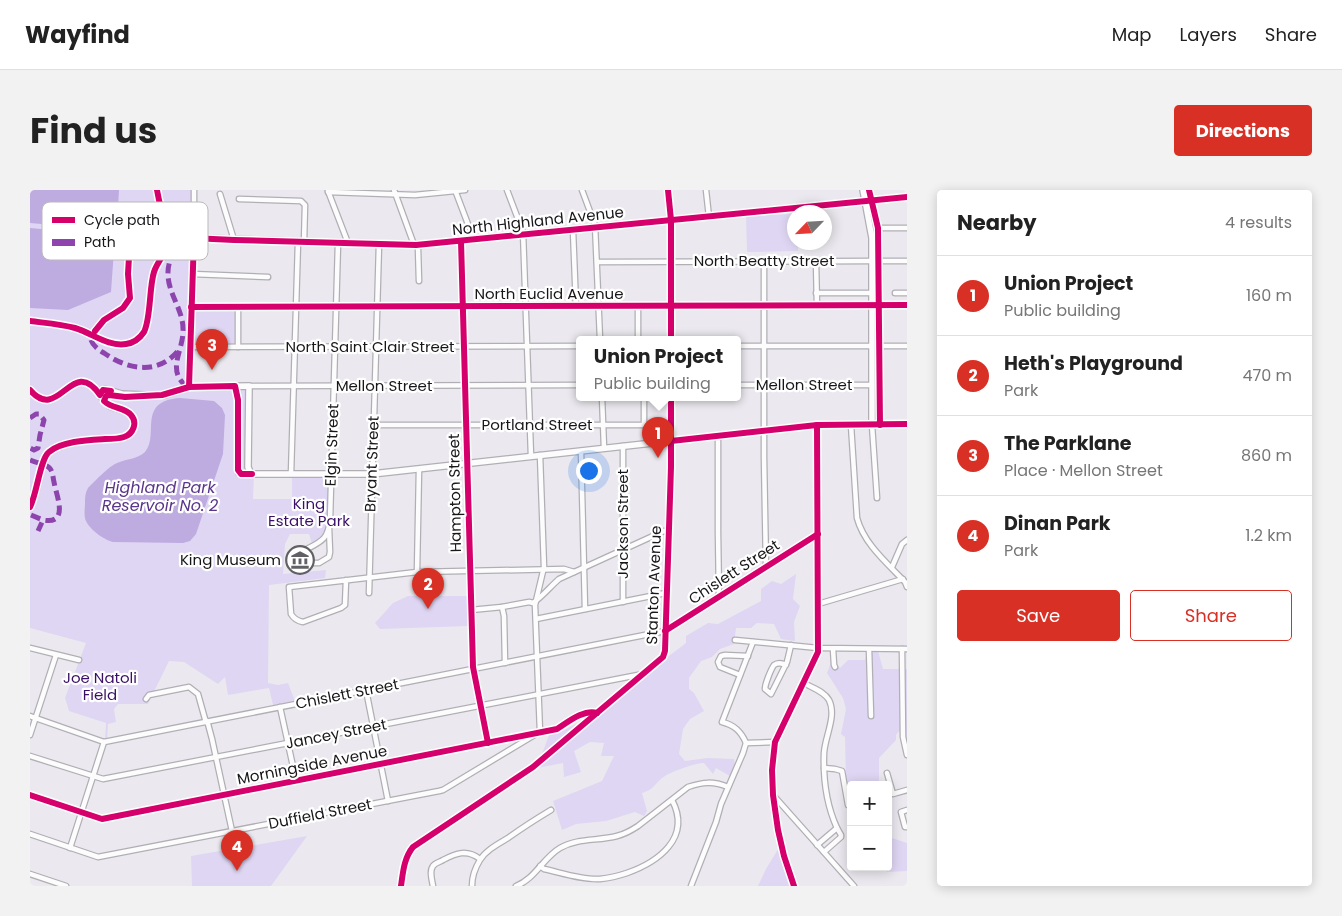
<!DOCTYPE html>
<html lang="en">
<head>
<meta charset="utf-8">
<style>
  :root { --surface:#fff; --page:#f2f2f2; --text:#222; --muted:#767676; --line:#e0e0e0; --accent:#d93025 }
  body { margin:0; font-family:Poppins,sans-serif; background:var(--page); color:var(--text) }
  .controls { position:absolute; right:15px; bottom:15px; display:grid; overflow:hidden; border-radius:5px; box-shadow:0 2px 12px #0003 }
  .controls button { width:45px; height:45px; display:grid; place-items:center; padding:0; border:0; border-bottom:1px solid var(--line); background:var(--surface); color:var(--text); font:25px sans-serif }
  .compass { position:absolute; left:757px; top:15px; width:45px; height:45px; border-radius:50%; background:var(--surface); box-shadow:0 2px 12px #0003; rotate:245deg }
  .you { position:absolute; left:558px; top:280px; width:18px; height:18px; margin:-12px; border:4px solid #fff; border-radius:50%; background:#1a73e8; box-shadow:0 0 0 8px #1a73e833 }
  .badge { display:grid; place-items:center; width:32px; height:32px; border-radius:50%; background:var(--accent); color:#fff; font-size:16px; font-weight:700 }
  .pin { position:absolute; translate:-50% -41px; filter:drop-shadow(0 1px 2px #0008) }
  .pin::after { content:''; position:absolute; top:26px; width:18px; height:15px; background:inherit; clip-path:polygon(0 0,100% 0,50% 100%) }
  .popup { position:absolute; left:546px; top:146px; width:165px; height:65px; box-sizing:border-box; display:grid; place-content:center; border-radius:5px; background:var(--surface); filter:drop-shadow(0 1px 4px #0005); font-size:16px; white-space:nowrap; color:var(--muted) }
  .popup b { font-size:19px; color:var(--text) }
  .popup::after { content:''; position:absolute; left:50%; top:100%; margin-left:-10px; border:10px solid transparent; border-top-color:var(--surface) }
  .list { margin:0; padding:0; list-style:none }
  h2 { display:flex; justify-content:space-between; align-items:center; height:65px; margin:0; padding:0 20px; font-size:21px }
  h2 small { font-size:16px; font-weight:400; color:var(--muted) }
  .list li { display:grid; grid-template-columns:32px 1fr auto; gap:15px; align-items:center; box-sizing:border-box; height:80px; padding:0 20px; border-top:1px solid var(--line) }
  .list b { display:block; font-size:19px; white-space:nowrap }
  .list p { margin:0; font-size:16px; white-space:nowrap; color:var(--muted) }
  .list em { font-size:16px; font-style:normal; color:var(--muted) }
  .actions { display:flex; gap:10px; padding:15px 20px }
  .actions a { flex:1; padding:11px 0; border:1px solid var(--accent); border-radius:5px; text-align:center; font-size:18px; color:var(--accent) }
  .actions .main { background:var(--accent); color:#fff }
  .map { position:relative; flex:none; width:877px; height:696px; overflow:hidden; border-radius:5px }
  header { display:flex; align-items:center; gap:30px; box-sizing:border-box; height:70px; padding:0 25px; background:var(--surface); border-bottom:1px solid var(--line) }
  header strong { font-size:24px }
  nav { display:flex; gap:28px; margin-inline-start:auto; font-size:18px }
  .intro { display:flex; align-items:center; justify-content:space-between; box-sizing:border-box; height:120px; padding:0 30px }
  h1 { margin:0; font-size:35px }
  .button { padding:12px 22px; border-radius:5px; background:var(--accent); color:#fff; font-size:18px; font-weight:700 }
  main { display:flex; gap:30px; padding:0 30px }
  aside { flex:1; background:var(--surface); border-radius:5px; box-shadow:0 2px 12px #0003 }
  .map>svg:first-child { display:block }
  .green { fill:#dfd6f3 }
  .water { fill:#beabe0 }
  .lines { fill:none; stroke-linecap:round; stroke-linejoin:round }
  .minor-casing { stroke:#b1afb4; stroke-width:7 }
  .major-casing { stroke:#b1afb4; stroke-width:8 }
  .minor { stroke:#fcfcfd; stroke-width:4.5 }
  .major { stroke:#fcfcfd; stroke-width:5.5 }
  .quiet { stroke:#8e44ad; stroke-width:5; stroke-dasharray:10 5; stroke-linecap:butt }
  .cycleway-casing { stroke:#fff; stroke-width:9 }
  .cycleway { stroke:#d6006c; stroke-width:6 }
  .labels { text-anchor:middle; stroke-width:4.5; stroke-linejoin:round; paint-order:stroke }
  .street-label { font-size:15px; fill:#171619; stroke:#fff }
  .park-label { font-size:15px; fill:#3a1066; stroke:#fff }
  .poi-label { font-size:15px; fill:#171619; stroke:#fff; text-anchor:end }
  .water-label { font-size:16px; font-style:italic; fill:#59358b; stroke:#fff }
  .key { fill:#fff; stroke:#b9b9ba; stroke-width:1 }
  .key-label { font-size:14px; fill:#171619 }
</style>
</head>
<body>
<header>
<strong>Wayfind</strong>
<nav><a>Map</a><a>Layers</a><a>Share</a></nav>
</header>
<div class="intro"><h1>Find us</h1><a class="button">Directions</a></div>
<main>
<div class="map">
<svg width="877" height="696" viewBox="0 0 877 696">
  <rect width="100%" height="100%" fill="#ebe9ef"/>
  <g class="green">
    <path d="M0,0H164L159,196H205L209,283L224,284L223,309H262V284H301L300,330L295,347L283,357L279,344H260L255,354L253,384L296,380L295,388L239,395L238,493L248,495L258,493L265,511L243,515L239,498L198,505L195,487L188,494L154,472L139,471L118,514H88L84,519L86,532L78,534L77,551H75L76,533L39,521L35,508L56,453L0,438Z"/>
    <path d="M764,24V52L768,53V61L717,62L716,26Z"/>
    <path d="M165,119H206V153H164Z"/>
    <path d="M210,199H216V280H210L209,276Z"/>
    <path d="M766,384L763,409L770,416L764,432L765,451L751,449L744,434L727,433L721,438H706L704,454L690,459L682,467L671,471L659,488V499L664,503L674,521L660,529L653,539L649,564L655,571L677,568L704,569L705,575L700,586L686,578L683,584L674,573C665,573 643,581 635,586C625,592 626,599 612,603L617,621L614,626L605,622L576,631L546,634L532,640L523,611L572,591L584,566H571L574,553L560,552L544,561L551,582L534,587L533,573L507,578L519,545L528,543L575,520L635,469L656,453V446L678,433L688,434L731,411V399L742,391L751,394Z"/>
    <path d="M378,406H437L439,436L350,439L345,433L363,413Z"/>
    <path d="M848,461L853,479H877V552L869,541L866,545V550L849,568V595H821V615L816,591L815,547L811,544L816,519L813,508L797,483L802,470L810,478L818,470H835L837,462Z"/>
    <path d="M858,642L859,647L877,653V681L857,682L851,677H858Z"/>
    <path d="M277,646L241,696H162L161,666Z"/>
    <path d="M750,656L754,676L761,696H728L736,679Z"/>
  </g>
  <g class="water">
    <path d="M0,0H89L87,35L83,39L54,38V43L82,44L85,46L81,102L38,120L0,118V38L23,40V35L0,33Z"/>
    <path d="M150,208L184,211L192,218L195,225L193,264L166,344L160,351L153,353L83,352C74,350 57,338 55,328C54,323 55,318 55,313C55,308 55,303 58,298C64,292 79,276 87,273C96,269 108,269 115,262C130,245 106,211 150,208Z"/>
  </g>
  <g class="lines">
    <defs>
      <g id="minor">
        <path d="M364,0L383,52L388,58L389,91"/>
        <path d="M425,0L444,50"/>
        <path d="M477,0L493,42L501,266"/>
        <path d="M552,0L565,35L570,149"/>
        <path d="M638,0L641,30V149"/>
        <path d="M676,0L679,27"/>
        <path d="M298,1L318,53"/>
        <path d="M298,2L385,5L435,0"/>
        <path d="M190,4L204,50"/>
        <path d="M209,9L271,11L275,15L274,52"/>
        <path d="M848,38H877"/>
        <path d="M543,40L546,116"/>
        <path d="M141,47L164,48V0"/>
        <path d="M431,51L443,477L458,553"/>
        <path d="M849,71H877"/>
        <path d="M567,72L842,71"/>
        <path d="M734,72V267L736,377"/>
        <path d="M786,72L787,116"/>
        <path d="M162,84L238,87"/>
        <path d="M786,103H842"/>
        <path d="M865,103H877"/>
        <path d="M608,116V149"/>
        <path d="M161,117L877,115"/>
        <path d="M0,131C15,133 30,134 45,138C62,143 78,157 96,154C103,153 110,148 114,142C121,128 119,98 124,82C128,69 142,57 141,43C140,36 136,29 133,22C130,15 128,8 127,0"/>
        <path d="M707,156H842"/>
        <path d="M849,156H877"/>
        <path d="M160,157L549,156"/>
        <path d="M208,157V117"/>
        <path d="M707,195H842"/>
        <path d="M219,196L549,195"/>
        <path d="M0,200C29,234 42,164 70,205"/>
        <path d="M572,207L574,258"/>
        <path d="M614,207V235"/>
        <path d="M344,235H641"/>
        <path d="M821,235L827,328C834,354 857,373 875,392L877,397"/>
        <path d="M842,235L847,308"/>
        <path d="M688,246V342L689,407"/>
        <path d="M593,256V412"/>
        <path d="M551,261L555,419"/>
        <path d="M261,284L268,52"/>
        <path d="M299,338L300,362L299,367L289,373H281L278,368L277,359C292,351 298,349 300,330L308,53"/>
        <path d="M862,377L872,354L877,350"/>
        <path d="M387,382L389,279"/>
        <path d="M316,390L315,415L311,418L273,432C267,431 264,429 261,424L259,397L387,382L534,379L544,382"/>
        <path d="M339,403L349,54"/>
        <path d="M788,414L873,389"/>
        <path d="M472,417L474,426L475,473"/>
        <path d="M441,420L472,417L499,412L503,413C513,406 520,397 529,389L634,341H639"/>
        <path d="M506,429L636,403"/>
        <path d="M705,450L788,458L877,459"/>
        <path d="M0,458L49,470"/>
        <path d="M803,459L804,475L805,477"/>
        <path d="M839,459L841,526"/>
        <path d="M872,459L873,547L877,565"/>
        <path d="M756,475C752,473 748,472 744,475C741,479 735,494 735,499L741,504L757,472L761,455"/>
        <path d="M710,485L690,477L688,472L691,466L695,465L718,466"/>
        <path d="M774,493C782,498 794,501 799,510C807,526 795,546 794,563C793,590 796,614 807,638"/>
        <path d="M336,500L358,611"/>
        <path d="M116,509L119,505L159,497L168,504L175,529L178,534L182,549L202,641"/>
        <path d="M250,517L266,590"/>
        <path d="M0,526L74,552L635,441L788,344"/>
        <path d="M510,542L505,415L514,377L510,265"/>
        <path d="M0,545L26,465"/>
        <path d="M716,553L745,552"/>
        <path d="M0,566L73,589L613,484"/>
        <path d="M794,578L805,579L812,581L818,615"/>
        <path d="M857,583L863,604L877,600"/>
        <path d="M0,605L72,629L527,539C538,532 554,519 567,523"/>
        <path d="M744,606L824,696"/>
        <path d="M877,620L871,622L875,637H877"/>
        <path d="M0,644L68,667L409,601L413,600L506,544"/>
        <path d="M787,655L807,638L811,645V647L794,662"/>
        <path d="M40,658L74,552"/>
        <path d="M510,676L514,679C532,683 552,690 570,689C580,688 588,686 597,683C628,672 662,648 642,610"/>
        <path d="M0,684L36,696"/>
        <path d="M371,696C373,682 374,668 383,657L503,577L633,467L635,461L641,277V207"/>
        <path d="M403,696C402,690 399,681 403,676C405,673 410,672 413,670C426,663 437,659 450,669"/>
        <path d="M442,696C442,687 445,678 450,670C456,660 468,654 478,648C492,638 506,629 521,620"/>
        <path d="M486,696C505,689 513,668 530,658C547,648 568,651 587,646C595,644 602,640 608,636L658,597C673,592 683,591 698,597"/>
        <path d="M661,696L686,632L691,614L713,563L716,553C711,541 704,535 692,532L723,452"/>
        <path d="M764,696L754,666L748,640L743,605L742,580L745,552L788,462L787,235"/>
      </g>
      <g id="major">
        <path d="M833,0L842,48V235"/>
        <path d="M839,0L848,38L850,235"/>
        <path d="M205,196L208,210V278L209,283L211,284H342L787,235L877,234"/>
        <path d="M159,197L164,48L386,55L877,7"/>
        <path d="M111,206L135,205L159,197L219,196L218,277L220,282L222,284"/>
        <path d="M0,317C8,304 10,271 18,263C21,260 27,258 31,256C45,251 58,250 73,249C80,249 89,250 95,247C104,243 107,232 101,225C95,219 87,219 80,216C75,213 73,209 70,205L72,200L74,199L92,204L114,205"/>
      </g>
    </defs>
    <use href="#minor" class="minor-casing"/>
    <use href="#major" class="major-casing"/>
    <use href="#minor" class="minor"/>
    <use href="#major" class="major"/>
    <g class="quiet">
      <path d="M153,47C151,52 148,55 145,60C141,66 138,75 138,82C137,103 154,120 153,141C153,161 137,179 155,195"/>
      <path d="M61,150C63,156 69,160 74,163C98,180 128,185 148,161"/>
      <path d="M0,228L6,224H9L14,230L10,245L8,258L4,260L0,258"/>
      <path d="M0,270C6,273 18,274 21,280C23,284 23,288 24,292C26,305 40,335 13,330L8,341"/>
      <path d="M1,325L13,330"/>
    </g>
    <defs>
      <g id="cycleway">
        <path d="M638,0L641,30V149"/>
        <path d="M839,0L848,38L850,235"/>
        <path d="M141,47L204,50L386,55L877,7"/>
        <path d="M431,51L443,477L458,553"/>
        <path d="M161,117L877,115"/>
        <path d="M0,131C15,133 30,134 45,138C62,143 78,157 96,154C103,153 110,148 114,142C121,128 119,98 124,82C128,69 142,57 141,43C140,36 136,29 133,22C130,15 128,8 127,0"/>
        <path d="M65,141L74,130L93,118L100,108L98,84L99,67"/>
        <path d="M159,197L164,48"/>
        <path d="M0,200C29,234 42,164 70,205L73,200L81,201"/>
        <path d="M641,251L787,235L877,234"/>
        <path d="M0,317C7,304 10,269 19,262C32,251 59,250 75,249C81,249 88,249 94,247C103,244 108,233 101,225C95,217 82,219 74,211L76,206L79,205L95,207L132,205L159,197L205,196L208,210V280L211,284H222"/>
        <path d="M635,441L788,344"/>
        <path d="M0,605L72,629L527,539C538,532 554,519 567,523"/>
        <path d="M371,696C373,682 374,668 383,657L503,577L633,467L635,461L641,277V207"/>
        <path d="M764,696L754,666L748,640L743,605L742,580L745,552L788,462L787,235"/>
      </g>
    </defs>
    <use href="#cycleway" class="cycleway-casing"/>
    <use href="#cycleway" class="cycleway"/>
  </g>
  <defs>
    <symbol id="museum-ring" viewBox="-11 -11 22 22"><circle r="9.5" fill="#fff" stroke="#616064" stroke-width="1.5"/><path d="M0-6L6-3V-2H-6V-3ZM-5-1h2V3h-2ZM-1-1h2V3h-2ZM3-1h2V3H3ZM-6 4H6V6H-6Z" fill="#616064"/></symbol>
  </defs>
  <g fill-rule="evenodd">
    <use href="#museum-ring" x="254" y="354" width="32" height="32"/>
  </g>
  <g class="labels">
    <g class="street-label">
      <text transform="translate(508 31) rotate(-6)" y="5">North Highland Avenue</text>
      <text x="734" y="76">North Beatty Street</text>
      <text x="519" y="109">North Euclid Avenue</text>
      <text x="340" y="162">North Saint Clair Street</text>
      <text x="774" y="200">Mellon Street</text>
      <text x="354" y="201">Mellon Street</text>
      <text x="507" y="240">Portland Street</text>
      <text transform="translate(302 255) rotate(-88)" y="5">Elgin Street</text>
      <text transform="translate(342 274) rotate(-88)" y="5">Bryant Street</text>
      <text transform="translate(425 303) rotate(-91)" y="5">Hampton Street</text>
      <text transform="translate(593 334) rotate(-90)" y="5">Jackson Street</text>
      <text transform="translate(704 382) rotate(-33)" y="5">Chislett Street</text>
      <text transform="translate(624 395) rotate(-88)" y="5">Stanton Avenue</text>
      <text transform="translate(317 504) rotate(-11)" y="5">Chislett Street</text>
      <text transform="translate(306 544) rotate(-11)" y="5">Jancey Street</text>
      <text transform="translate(282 575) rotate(-11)" y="5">Morningside Avenue</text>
      <text transform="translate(290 624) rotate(-11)" y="5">Duffield Street</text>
    </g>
    <g class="park-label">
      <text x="279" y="319">King<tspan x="279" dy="17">Estate Park</tspan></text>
      <text x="70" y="493">Joe Natoli<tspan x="70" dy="17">Field</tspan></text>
    </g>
    <g class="poi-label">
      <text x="251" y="375">King Museum</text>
    </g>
    <g class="water-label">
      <text x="130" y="303">Highland Park<tspan x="130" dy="18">Reservoir No. 2</tspan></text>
    </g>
  </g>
  <rect x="12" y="12" width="166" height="58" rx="8" class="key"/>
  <rect x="22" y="27" width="23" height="6" fill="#d6006c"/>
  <rect x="22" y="49" width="23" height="7" fill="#8e44ad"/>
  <g class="key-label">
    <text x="54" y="35">Cycle path</text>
    <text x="54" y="57">Path</text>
  </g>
</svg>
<div class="controls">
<button>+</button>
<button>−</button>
</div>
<svg class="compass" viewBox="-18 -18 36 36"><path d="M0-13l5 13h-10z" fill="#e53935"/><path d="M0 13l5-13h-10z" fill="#767676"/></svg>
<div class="you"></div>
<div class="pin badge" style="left:628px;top:268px">1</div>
<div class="popup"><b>Union Project</b>Public building</div>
<div class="pin badge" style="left:398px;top:419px">2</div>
<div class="pin badge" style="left:182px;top:180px">3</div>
<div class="pin badge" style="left:207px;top:681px">4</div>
</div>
<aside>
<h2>Nearby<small>4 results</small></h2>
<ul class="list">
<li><span class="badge">1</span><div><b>Union Project</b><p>Public building</p></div><em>160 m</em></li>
<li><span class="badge">2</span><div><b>Heth's Playground</b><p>Park</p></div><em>470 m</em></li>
<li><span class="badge">3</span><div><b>The Parklane</b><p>Place · Mellon Street</p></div><em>860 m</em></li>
<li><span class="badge">4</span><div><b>Dinan Park</b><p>Park</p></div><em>1.2 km</em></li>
</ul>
<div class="actions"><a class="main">Save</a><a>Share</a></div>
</aside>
</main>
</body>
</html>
